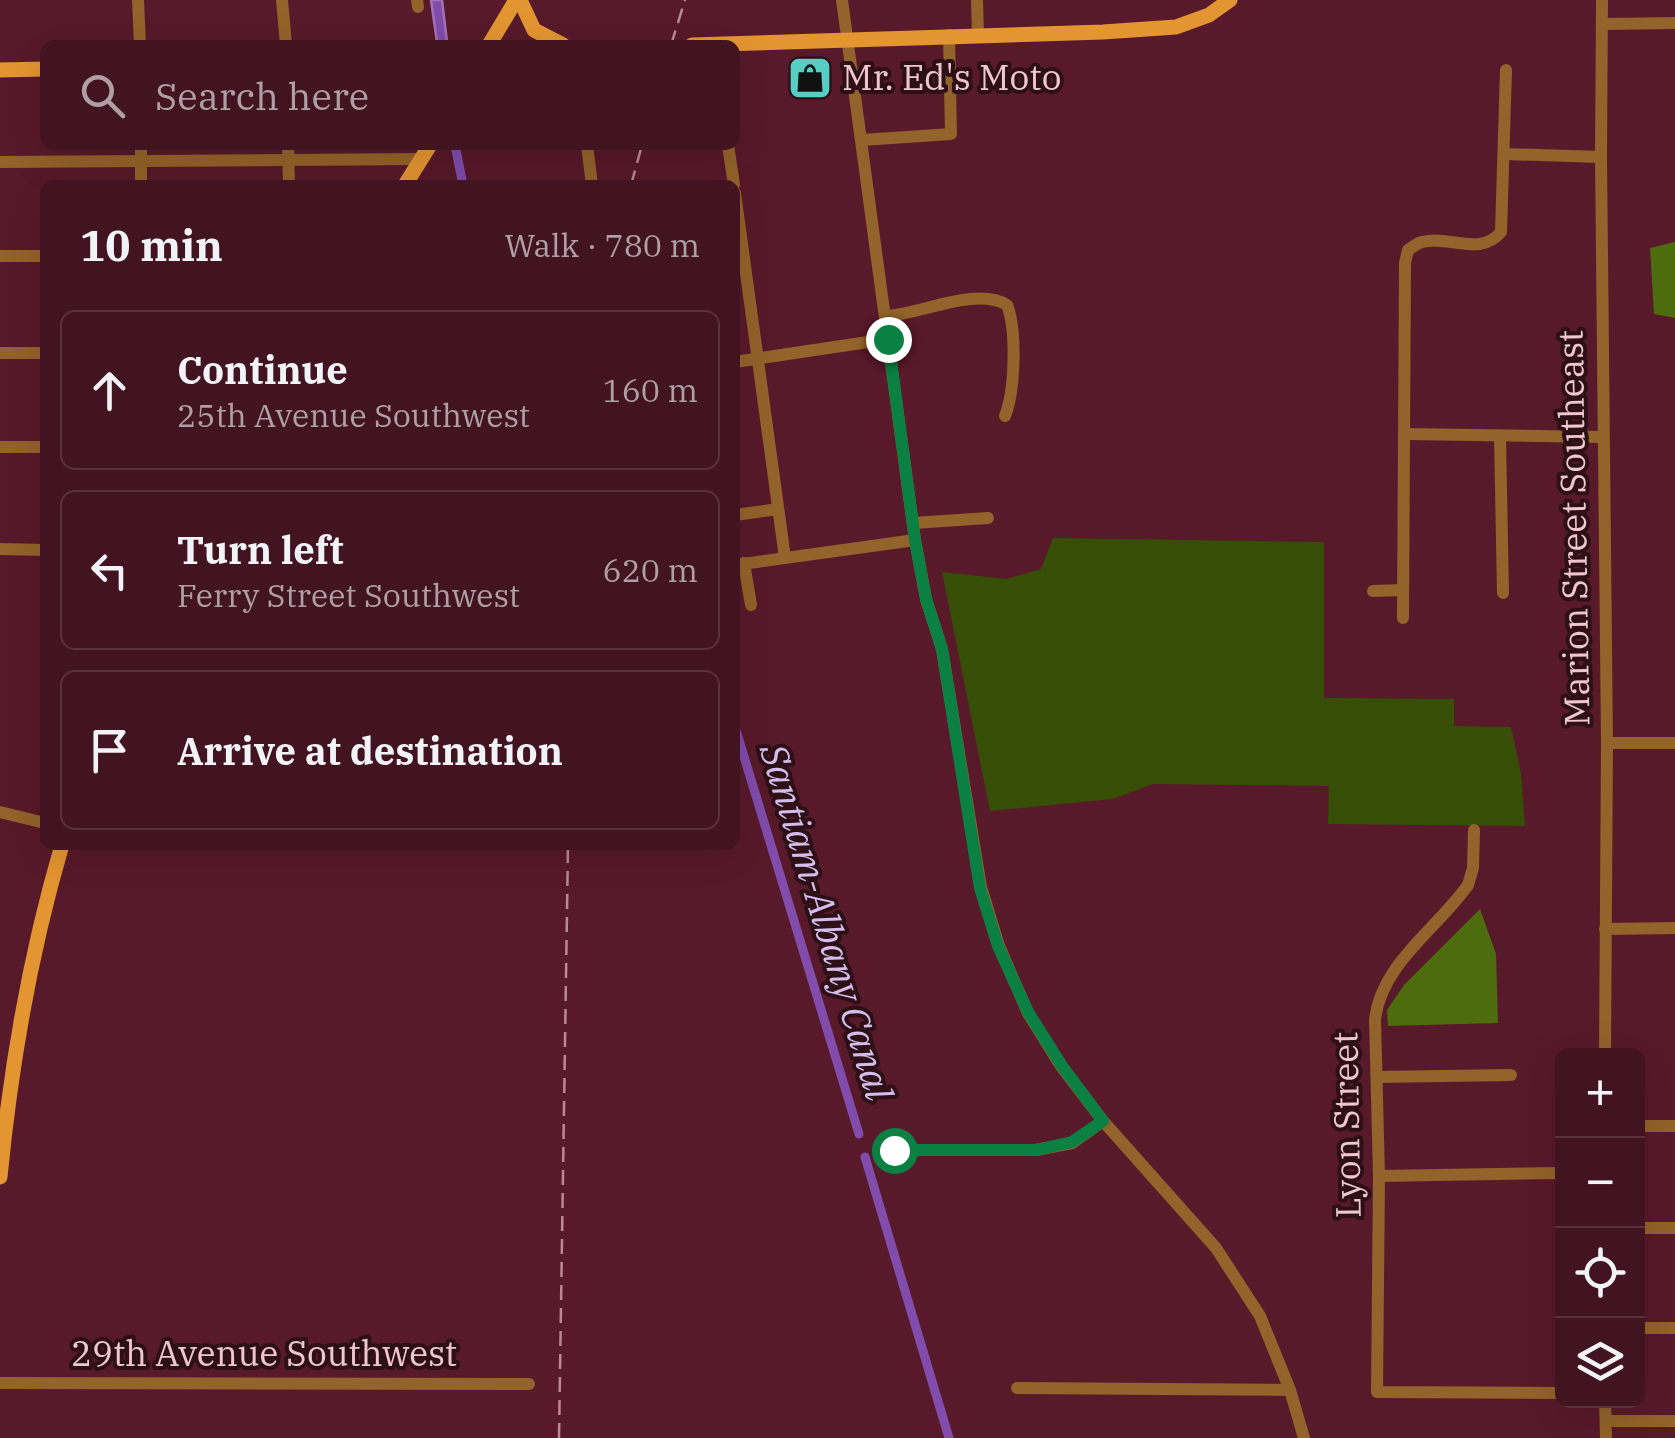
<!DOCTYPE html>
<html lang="en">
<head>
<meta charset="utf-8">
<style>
  :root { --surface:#421320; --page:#491c29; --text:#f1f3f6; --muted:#ae9ea5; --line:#5a323e }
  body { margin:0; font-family:"IBM Plex Serif",serif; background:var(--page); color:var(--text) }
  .controls { position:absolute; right:30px; bottom:30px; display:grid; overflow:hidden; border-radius:15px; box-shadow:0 10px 40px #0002 }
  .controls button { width:90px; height:90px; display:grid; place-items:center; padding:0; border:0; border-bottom:2px solid var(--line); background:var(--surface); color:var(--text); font:50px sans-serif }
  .stop { position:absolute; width:30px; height:30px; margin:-22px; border:8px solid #0b8043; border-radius:50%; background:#fff }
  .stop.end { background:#0b8043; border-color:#fff; box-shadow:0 2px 10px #0008 }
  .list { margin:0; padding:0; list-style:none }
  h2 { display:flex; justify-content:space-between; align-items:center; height:130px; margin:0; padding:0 40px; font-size:42px }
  h2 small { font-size:32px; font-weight:400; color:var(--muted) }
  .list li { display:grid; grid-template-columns:65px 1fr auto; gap:30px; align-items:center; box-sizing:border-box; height:160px; margin:0 20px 20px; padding:0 20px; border:2px solid var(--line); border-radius:15px }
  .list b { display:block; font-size:38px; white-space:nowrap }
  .list p { margin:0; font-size:32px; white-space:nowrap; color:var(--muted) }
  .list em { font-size:32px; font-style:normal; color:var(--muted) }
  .icon { flex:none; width:55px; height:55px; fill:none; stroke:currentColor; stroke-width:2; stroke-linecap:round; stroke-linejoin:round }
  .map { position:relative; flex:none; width:1675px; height:1438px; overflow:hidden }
  .search { position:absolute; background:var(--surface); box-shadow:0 10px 40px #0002; left:40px; top:40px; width:700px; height:110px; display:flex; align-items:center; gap:25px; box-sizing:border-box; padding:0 35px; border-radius:15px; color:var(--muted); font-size:38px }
  .panel { position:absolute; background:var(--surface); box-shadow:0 10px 40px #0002; left:40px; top:180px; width:700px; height:670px; border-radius:15px }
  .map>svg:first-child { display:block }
  .green { fill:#364e05 }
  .forest { fill:#4c6c0d }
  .water { fill:#814cac; stroke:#a271b6; stroke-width:2.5 }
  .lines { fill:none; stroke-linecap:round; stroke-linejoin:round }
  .canal { stroke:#814cac; stroke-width:9 }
  .minor { stroke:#92632a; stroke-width:12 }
  .major { stroke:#e39531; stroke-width:15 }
  .rail { stroke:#ba8994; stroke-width:2.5; stroke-dasharray:15 8; stroke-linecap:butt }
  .route { stroke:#0b8043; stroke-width:12 }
  .labels { text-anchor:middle; stroke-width:8; stroke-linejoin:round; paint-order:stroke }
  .poi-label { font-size:35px; fill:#efc6cd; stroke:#2c1016; text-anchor:start }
  .street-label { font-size:35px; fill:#efc6cd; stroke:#2c1016 }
  .water-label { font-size:38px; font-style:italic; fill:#d5bced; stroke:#2c1016 }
</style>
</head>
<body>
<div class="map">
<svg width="1675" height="1438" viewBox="0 0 1675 1438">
  <rect width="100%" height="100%" fill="#58192a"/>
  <path class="green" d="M1053,538L1324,542V698L1454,699V726L1511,727L1521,773L1525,826L1328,824L1329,786L1153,784L1113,799L990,811L942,572L1007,579L1041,569Z"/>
  <g class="forest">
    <path d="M1675,242V318L1654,314L1650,248Z"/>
    <path d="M1480,909L1496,954L1498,1023L1388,1026L1387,1010L1404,985Z"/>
  </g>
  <path class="water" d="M431,0H442L447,42H437Z"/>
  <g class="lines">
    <g class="canal">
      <path d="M455,145L463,185"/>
      <path d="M735,727L859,1134"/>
      <path d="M865,1157L949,1438"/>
    </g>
    <g class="minor">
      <path d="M138,0L140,45"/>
      <path d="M282,0L286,45"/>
      <path d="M417,0L418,7"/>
      <path d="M842,0L915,540L926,599L942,649L981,887L999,946L1028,1013L1061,1066L1103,1121L1216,1248L1260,1316L1290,1390L1304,1438"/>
      <path d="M977,0L978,34"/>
      <path d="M1602,0L1601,157L1607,743L1605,1056"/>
      <path d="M1602,24L1675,23"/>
      <path d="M862,140L951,134L949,35"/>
      <path d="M141,145V185"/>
      <path d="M288,145L289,185"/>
      <path d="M587,145L592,185"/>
      <path d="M728,145L734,185"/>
      <path d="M1504,154L1601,157"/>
      <path d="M0,162L422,159"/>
      <path d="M735,193L785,558"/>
      <path d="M0,256H45"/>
      <path d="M885,316C919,315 976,286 1007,305C1017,330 1015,391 1005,416"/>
      <path d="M0,353H45"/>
      <path d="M735,362L888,339"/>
      <path d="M1405,434L1602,437"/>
      <path d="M1500,436L1503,593"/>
      <path d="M0,447H45"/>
      <path d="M735,515L778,509"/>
      <path d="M913,523L988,518"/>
      <path d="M0,549L45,550"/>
      <path d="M744,563L751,605"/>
      <path d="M735,565L915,540"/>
      <path d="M1373,591L1403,590"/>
      <path d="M1403,618L1405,263L1408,250C1413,247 1417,243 1422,242C1450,235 1480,257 1501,232L1506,70"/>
      <path d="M1607,743H1675"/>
      <path d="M0,812L45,823"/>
      <path d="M1474,830L1473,868L1468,885C1437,929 1382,963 1375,1019L1379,1176L1377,1392L1562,1393"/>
      <path d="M1605,929L1675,928"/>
      <path d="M1377,1077L1511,1075"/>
      <path d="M1638,1126H1675"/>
      <path d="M894,1150H1036L1072,1143L1103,1121"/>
      <path d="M1379,1176L1562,1173"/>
      <path d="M1638,1228H1675"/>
      <path d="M1638,1328H1675"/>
      <path d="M0,1383L529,1384"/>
      <path d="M1017,1388L1290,1390"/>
      <path d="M1605,1400L1606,1438"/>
      <path d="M1606,1421H1675"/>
    </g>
    <g class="major">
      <path d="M520,0L534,30L563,45"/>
      <path d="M489,45L516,0"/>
      <path d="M692,45L1103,32L1176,27L1209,15L1230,0"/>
      <path d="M0,70L45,69"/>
      <path d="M405,185L430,145"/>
      <path d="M0,1177C11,1064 30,954 62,845"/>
    </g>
    <g class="rail">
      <path d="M671,45L685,0"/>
      <path d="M631,185L642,145"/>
      <path d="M559,1438L568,845"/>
    </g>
  </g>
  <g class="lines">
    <path class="route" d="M888,339L915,540L926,599L942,649L980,888L998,946L1028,1012L1062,1066L1103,1121L1072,1142L1036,1150H894"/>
  </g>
  <defs>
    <symbol id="shop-square" viewBox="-11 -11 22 22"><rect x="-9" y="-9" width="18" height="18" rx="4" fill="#56cec4" stroke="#2c1016"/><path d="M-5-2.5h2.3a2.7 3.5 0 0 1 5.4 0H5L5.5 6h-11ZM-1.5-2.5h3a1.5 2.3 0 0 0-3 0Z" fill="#111"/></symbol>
  </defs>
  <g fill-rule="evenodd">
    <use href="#shop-square" x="785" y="53" width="50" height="50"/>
  </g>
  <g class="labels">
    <g class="poi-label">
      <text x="842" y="90">Mr. Ed's Moto</text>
    </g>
    <g class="street-label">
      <text transform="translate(1574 528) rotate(-91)" y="12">Marion Street Southeast</text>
      <text transform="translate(1347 1125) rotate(-91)" y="12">Lyon Street</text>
      <text x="264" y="1366">29th Avenue Southwest</text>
    </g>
    <g class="water-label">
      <text transform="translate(826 922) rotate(73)" y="13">Santiam-Albany Canal</text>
    </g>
  </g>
</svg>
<div class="controls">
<button>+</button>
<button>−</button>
<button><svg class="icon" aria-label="locate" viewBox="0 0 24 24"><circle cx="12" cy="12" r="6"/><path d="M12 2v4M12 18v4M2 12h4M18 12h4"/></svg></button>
<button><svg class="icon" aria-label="layers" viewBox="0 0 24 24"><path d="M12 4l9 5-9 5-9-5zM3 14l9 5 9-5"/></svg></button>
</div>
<div class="stop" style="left:894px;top:1150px"></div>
<div class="stop end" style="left:888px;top:339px"></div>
<div class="search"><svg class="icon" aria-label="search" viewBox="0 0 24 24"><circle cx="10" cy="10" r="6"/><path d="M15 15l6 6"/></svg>Search here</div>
<section class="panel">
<h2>10 min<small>Walk · 780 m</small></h2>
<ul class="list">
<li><svg class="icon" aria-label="ahead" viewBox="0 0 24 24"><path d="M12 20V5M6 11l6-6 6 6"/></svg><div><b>Continue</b><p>25th Avenue Southwest</p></div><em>160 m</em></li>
<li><svg class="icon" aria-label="left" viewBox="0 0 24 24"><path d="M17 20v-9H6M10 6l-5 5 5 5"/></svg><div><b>Turn left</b><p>Ferry Street Southwest</p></div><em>620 m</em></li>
<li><svg class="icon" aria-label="arrive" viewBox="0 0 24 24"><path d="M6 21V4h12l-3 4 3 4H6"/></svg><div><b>Arrive at destination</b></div></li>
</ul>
</section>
</div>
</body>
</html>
